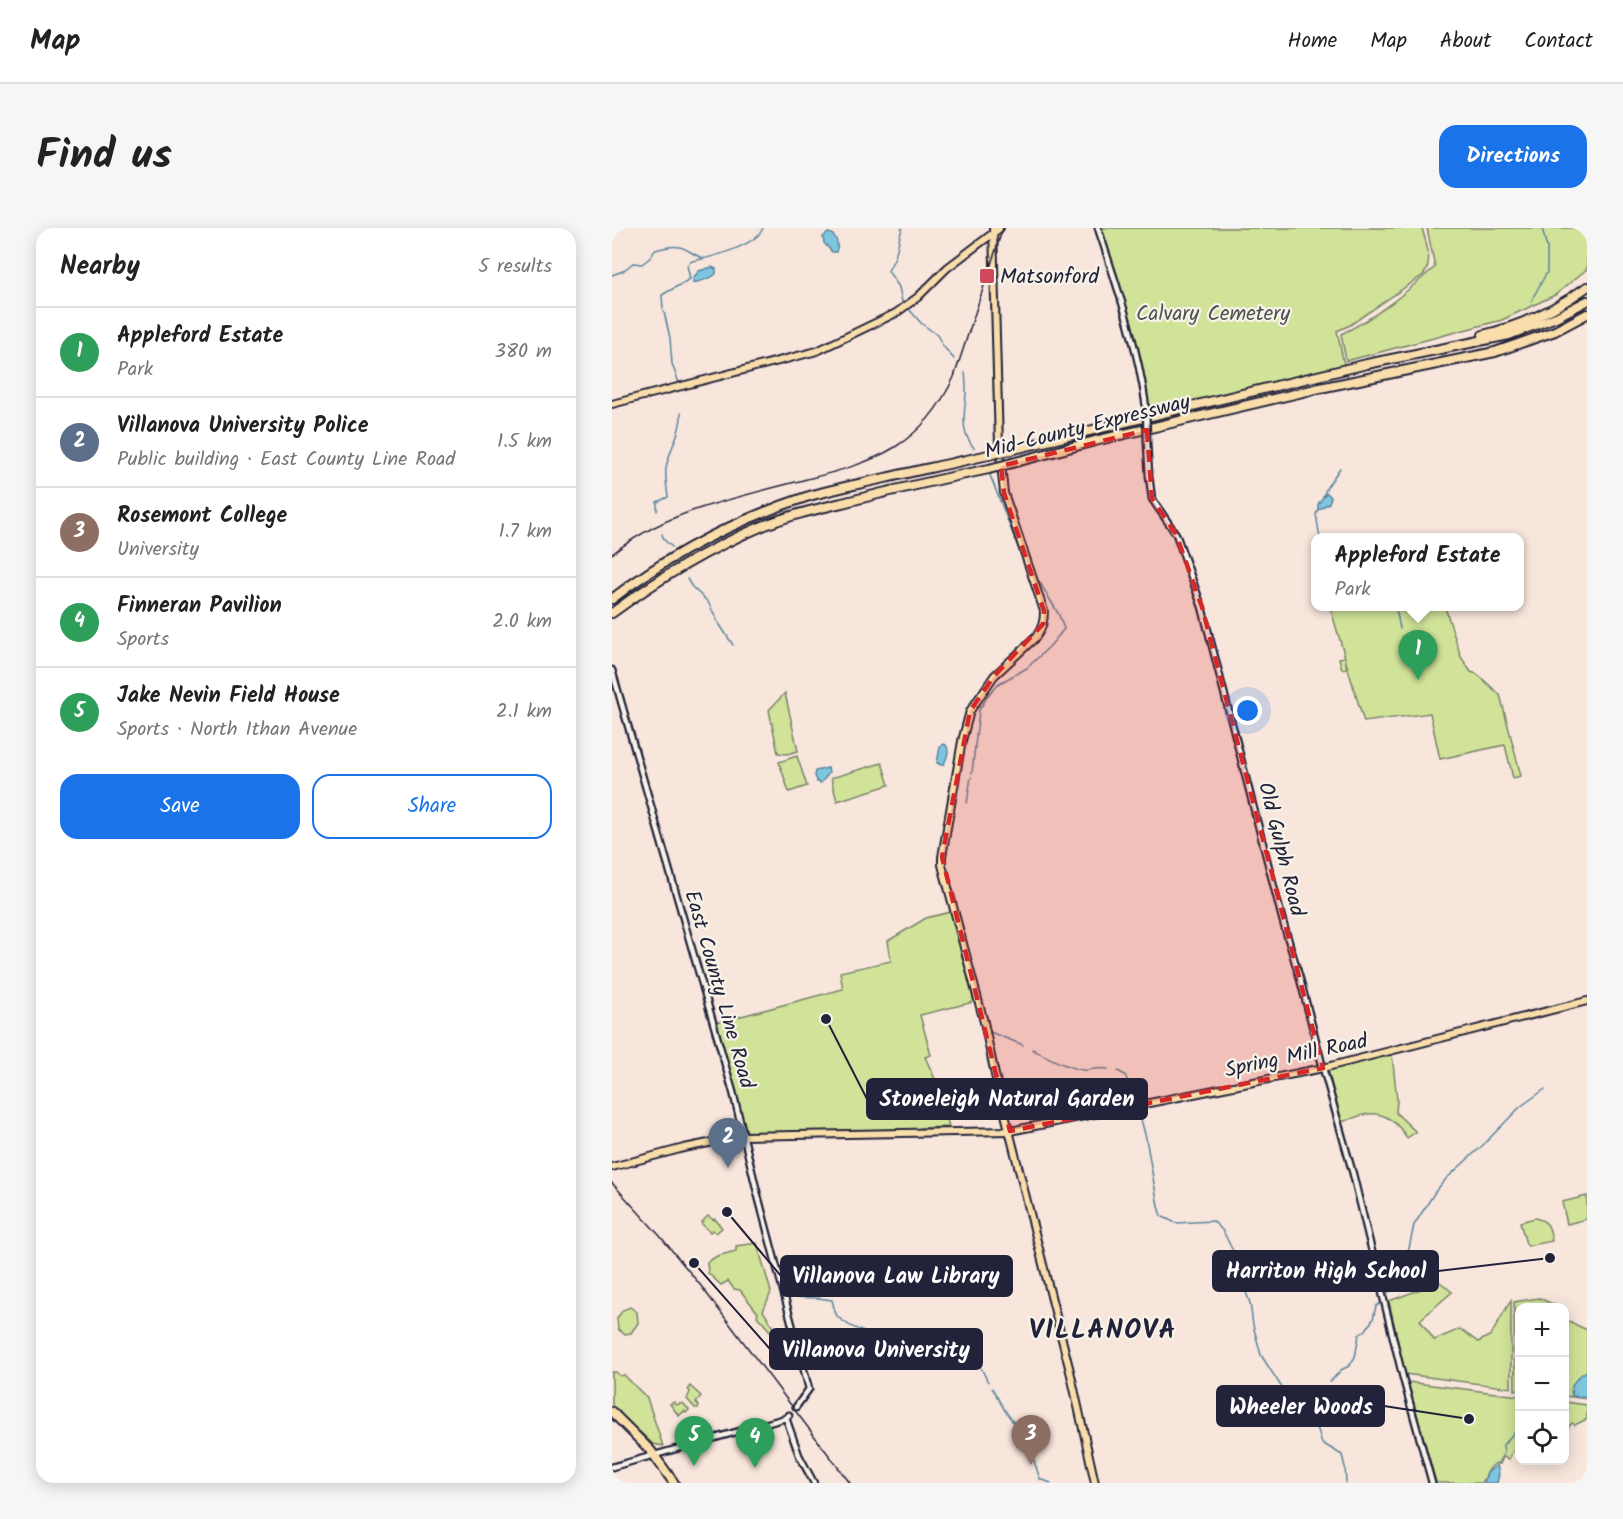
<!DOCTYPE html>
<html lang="en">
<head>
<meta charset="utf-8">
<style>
  :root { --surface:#fff; --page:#f6f6f6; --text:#222; --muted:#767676; --line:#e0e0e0; --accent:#1a73e8 }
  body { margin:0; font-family:Kalam,sans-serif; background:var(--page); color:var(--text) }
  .controls { position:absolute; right:18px; bottom:18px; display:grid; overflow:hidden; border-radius:12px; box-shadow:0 3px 15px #0003 }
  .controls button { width:54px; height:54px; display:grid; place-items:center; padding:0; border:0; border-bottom:2px solid var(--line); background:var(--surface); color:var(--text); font:30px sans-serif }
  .you { position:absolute; left:636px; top:483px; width:21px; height:21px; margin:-15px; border:4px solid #fff; border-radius:50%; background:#1a73e8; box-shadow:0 0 0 9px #1a73e833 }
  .badge { display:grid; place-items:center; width:39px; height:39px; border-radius:50%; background:var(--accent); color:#fff; font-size:20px; font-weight:700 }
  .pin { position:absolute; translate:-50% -50px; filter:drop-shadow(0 2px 3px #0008) }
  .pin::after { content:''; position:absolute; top:32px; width:21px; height:18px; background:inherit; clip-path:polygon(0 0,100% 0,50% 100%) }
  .popup { position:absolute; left:699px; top:305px; width:213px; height:78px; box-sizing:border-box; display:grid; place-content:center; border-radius:12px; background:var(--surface); filter:drop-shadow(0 2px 4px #0005); font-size:20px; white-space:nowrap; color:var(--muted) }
  .popup b { font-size:22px; color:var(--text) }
  .popup::after { content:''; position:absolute; left:50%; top:100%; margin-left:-12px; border:12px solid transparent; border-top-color:var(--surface) }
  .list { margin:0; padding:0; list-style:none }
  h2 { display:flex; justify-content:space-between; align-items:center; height:78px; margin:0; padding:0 24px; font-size:26px }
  h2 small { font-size:20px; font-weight:400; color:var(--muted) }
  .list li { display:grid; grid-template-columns:39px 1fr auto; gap:18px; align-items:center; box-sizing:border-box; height:90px; padding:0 24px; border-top:2px solid var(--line) }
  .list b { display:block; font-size:22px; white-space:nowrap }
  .list p { margin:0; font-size:20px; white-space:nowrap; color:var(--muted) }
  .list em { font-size:20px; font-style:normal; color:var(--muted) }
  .actions { display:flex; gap:12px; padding:18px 24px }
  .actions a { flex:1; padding:14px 0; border:2px solid var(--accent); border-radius:18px; text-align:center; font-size:21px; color:var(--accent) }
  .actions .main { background:var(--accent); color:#fff }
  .icon { flex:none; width:33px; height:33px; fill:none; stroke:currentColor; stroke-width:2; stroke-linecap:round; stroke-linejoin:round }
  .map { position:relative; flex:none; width:975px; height:1255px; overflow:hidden; border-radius:18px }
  header { display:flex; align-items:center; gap:36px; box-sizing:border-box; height:84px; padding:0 30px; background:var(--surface); border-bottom:2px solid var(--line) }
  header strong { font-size:28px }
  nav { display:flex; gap:33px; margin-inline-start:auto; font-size:21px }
  .intro { display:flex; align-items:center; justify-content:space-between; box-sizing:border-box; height:144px; padding:0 36px }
  h1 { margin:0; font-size:42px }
  .button { padding:15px 27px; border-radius:18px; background:var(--accent); color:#fff; font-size:21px; font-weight:700 }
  main { display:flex; gap:36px; padding:0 36px }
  aside { flex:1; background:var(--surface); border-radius:18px; box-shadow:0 3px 15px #0003 }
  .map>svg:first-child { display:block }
  .green { fill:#d0e398; stroke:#79826a; stroke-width:1.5 }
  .water { fill:#7ec6df; stroke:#59849d; stroke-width:1.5 }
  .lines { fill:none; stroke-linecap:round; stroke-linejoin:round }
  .stream { stroke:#59849d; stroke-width:1.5 }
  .minor-casing { stroke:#22223b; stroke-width:9 }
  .major-casing { stroke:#22223b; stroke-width:10 }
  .highway-casing { stroke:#22223b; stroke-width:12 }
  .minor { stroke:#f7f3e8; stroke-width:4.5 }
  .major { stroke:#f9deab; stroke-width:6 }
  .highway { stroke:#f9deab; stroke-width:8 }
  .tram { stroke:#22223b; stroke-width:1.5 }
  .rail { stroke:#22223b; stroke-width:1.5 }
  .minor-bridge-casing { stroke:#22223b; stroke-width:9; stroke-linecap:butt }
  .highway-bridge-casing { stroke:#22223b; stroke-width:12; stroke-linecap:butt }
  .minor-bridge { stroke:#f7f3e8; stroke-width:4.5 }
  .highway-bridge { stroke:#f9deab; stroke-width:8 }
  .marked { fill:#d62828; fill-opacity:0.2; stroke:#d62828; stroke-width:4.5; stroke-dasharray:12 8; stroke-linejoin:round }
  .poi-dot { fill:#d1495b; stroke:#f7f3e8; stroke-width:2 }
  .labels { text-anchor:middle; stroke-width:4.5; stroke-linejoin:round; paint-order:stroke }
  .poi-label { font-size:21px; fill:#22223b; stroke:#f7f3e8; text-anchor:start }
  .park-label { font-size:21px; fill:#4e5252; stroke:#f7f3e8 }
  .street-label { font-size:21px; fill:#22223b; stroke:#f7f3e8 }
  .district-label { font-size:27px; font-weight:bold; letter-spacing:1.5px; fill:#22223b; stroke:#f7f3e8 }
  .leader { fill:none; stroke:#22223b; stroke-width:2 }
  .callout-dot { fill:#22223b; stroke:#f7f3e8; stroke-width:2 }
  .callout { fill:#22223b; stroke:#22223b; stroke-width:2 }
  .callout-label { font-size:22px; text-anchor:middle; font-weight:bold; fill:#fff }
</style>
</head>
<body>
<header>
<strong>Map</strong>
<nav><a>Home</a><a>Map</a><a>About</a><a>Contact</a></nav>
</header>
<div class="intro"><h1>Find us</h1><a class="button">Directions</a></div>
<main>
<aside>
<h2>Nearby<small>5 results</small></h2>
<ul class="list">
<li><span class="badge" style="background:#2e9e5b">1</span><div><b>Appleford Estate</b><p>Park</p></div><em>380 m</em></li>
<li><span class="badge" style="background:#5c6f8a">2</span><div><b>Villanova University Police</b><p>Public building · East County Line Road</p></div><em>1.5 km</em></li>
<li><span class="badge" style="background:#8d6e63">3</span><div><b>Rosemont College</b><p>University</p></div><em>1.7 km</em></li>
<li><span class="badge" style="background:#2e9e5b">4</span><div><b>Finneran Pavilion</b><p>Sports</p></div><em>2.0 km</em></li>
<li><span class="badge" style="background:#2e9e5b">5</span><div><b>Jake Nevin Field House</b><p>Sports · North Ithan Avenue</p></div><em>2.1 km</em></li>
</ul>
<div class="actions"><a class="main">Save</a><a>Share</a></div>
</aside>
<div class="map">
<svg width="975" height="1255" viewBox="0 0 975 1255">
  <rect width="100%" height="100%" fill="#f8e6dc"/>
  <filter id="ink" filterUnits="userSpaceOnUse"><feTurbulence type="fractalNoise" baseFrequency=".0167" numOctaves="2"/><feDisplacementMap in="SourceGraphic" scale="12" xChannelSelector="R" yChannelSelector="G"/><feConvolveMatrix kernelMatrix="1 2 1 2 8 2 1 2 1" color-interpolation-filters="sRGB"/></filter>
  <g filter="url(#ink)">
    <g class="green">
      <path d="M486,0H810C814,16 822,33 811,47L738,97L725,103L733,141L537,189L534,179L524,127Z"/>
      <path d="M815,0H975V41L943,67L890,92L734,133L729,106C764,90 794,64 823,39Z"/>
      <path d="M718,379H786L793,385L819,379H833L849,429L859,444L865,446L888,467L909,548L901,550L893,517L828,531L818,485L752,494L733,431L735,440L730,441L727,430L733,429Z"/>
      <path d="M173,465L186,523L175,526L166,525L157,482Z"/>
      <path d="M185,528L195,558L177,564L167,534Z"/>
      <path d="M270,535L277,557L225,573L219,550Z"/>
      <path d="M339,684L362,774L308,787L319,827L313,829L324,853L317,855L316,862L318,866L323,867L328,864L337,899L308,900V902L133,906L103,795L231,761L228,744L279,733L276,713L314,690Z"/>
      <path d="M780,826L785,872L784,885L804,904L795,910C787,897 774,884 756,886C748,887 737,892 729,894L716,842Z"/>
      <path d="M975,968V991L955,996L950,974Z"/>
      <path d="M96,988L102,992L103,991L110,1000L104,1005L101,1002L98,1004L89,995Z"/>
      <path d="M923,990C937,993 938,1000 940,1013L916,1018L914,1016L908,994Z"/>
      <path d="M145,1015L159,1064L151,1083L163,1101L160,1105L145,1088L146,1085L128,1062L122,1061L116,1053L109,1057L96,1045L95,1034L105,1028L124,1023V1018Z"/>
      <path d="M828,1054L840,1064L808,1092L822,1112L848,1101L866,1114L879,1107L899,1072V1160L793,1146L777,1073Z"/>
      <path d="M927,1070L947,1079L908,1080L907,1162H903L902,1074Z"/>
      <path d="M18,1079L25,1084L26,1095L19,1105L12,1106L6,1101L5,1090L11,1082Z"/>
      <path d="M952,1091L975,1102V1171L953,1168Z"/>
      <path d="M0,1144H4L8,1148L12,1147L35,1170L51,1218L41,1216L0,1178Z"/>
      <path d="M796,1154L907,1168V1215L901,1223L897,1231L891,1229L888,1236L884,1235L878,1240L870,1255H824Z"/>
      <path d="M78,1158L89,1168L84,1174L87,1178L86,1180H83L75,1171L78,1164L76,1161Z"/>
      <path d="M62,1174L64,1177L71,1175L77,1182L74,1185L72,1183L67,1188L58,1176Z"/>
      <path d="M953,1174L975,1177V1191L963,1197L960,1195L953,1203Z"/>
    </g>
    <g class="water">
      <path d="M216,5L220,6C225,11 227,17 224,24H220L212,15L211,9Z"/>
      <path d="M100,39L104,41V46C97,52 89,53 81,55V50L87,43Z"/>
      <path d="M715,265L719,269L717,275L706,282V276L713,266Z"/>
      <path d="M331,516L334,517C338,522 335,530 332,536L329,537L325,535L328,519Z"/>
      <path d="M216,540L217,545L209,555L205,554L202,548L203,543Z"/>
      <path d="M621,1033L639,1037L642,1041V1045L638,1048L628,1051L620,1045V1036Z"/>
      <path d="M792,1041L781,1052L782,1058L775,1066L770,1051C775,1045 784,1043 792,1041Z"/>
      <path d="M973,1144H975V1169L960,1168C957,1157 964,1150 973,1144Z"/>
      <path d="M885,1237L887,1246L885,1255H872L875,1245Z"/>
    </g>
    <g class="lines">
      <g class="stream">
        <path d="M290,0L283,29L276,43L287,59L290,74"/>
        <path d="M0,47L11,43L21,35L30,36L39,29L43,22C51,20 60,17 68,19C76,21 83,28 91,30"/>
        <path d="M919,73L935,44V20L930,0"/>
        <path d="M296,80L309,95L325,107L331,118L342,131"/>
        <path d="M51,81L50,67L78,51L75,37L80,33C98,30 144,18 151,0"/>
        <path d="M52,84L58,110L60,136L67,155"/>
        <path d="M353,145C354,152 354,158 354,165C353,185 347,202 362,220"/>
        <path d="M378,247L414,340"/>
        <path d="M711,268L715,259L728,240"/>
        <path d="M706,281L704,286L708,310"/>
        <path d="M45,283V274L56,269C55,260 53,249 54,240C57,221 70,204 69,185"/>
        <path d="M50,306L52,312L60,319"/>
        <path d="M75,351L80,359L96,374L106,394L121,417"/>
        <path d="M781,378L785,385L788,401"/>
        <path d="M790,408L793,425"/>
        <path d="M360,545L367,482L377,466L386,456L415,440L438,418L452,401L447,387L427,353"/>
        <path d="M355,575L359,549"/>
        <path d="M378,804L411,817"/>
        <path d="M420,821C436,829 453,839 471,842C480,843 485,839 496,841"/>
        <path d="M506,843L513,847L525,875"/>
        <path d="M526,880L534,910L546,978L549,988L564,995L601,993L611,1003L624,1029L625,1035"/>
        <path d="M791,1041L793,1039L802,997L823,964L834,951L870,918L908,879L933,861"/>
        <path d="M629,1051L638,1075L641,1097L649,1127L674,1166L698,1190L706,1202L710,1215L730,1227L733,1239L734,1255"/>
        <path d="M175,1069L206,1070L220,1072C222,1078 222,1085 226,1089C239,1102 270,1111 287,1113C306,1116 325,1111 344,1113L349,1122L356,1130H365L366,1133"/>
        <path d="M369,1140L376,1154"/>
        <path d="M718,1154L729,1142L737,1138L743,1129L747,1107L754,1102L761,1091L764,1078L769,1075"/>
        <path d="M380,1160L392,1181L411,1208"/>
        <path d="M717,1166L719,1164L718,1160"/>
        <path d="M698,1190L713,1173"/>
        <path d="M413,1212L419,1224L428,1251L439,1255"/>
        <path d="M885,1237L892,1225L891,1217L908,1198"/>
      </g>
      <defs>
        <g id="minor">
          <path d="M486,0C505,58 526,118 534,179"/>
          <path d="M535,215L537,248L540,271L564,306L590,379L671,694L688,751L711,840L741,946L791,1150L820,1255"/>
          <path d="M0,442L121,864L145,964L197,1161L184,1179"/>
          <path d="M174,1190L187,1227L202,1255"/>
          <path d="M0,1239L174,1190L177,1187"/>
        </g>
        <g id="major">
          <path d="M381,0L387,217L392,265L432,383C432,394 430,400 424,409L382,448L358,483L350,513L330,629V637L372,794L383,847L459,1147L483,1255"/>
          <path d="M0,176L205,123L284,85L306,69L335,40L388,0"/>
          <path d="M0,939L72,920L131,908L398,903L711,840L975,773"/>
        </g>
        <g id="highway">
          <path d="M871,107C909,98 943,82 975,59"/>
          <path d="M398,222L755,136L897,107L944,89L975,73"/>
          <path d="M400,235L483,213L708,160L883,124L943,103L975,86"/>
          <path d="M0,371C58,326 124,292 194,269C220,261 247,256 273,250C308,242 342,235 376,227"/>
          <path d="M0,385C45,352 94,322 146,300C174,288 205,281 234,274C281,262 329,251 377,241"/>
          <path d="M0,1184L39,1223L62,1255"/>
        </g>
      </defs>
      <use href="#minor" class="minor-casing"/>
      <use href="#major" class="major-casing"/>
      <use href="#highway" class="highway-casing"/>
      <use href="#minor" class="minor"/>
      <use href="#major" class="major"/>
      <use href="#highway" class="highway"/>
      <path class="tram" d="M0,326C27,305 57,290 89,280C124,269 160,260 195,251C264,234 310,218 342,149L391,0"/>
      <path class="rail" d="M0,955L48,1008L89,1058L238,1255"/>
      <defs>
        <path id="minor-bridge" d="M534,179L535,215"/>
        <g id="highway-bridge">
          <path d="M376,227L398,222"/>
          <path d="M377,241L400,235"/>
        </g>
      </defs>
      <use href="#minor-bridge" class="minor-bridge-casing"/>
      <use href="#highway-bridge" class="highway-bridge-casing"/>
      <use href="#minor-bridge" class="minor-bridge"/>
      <use href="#highway-bridge" class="highway-bridge"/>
    </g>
  </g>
  <path class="marked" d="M535,202L540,271L564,306L590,379L711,840L398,903L330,629L358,483L382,448L431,396L432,383L392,265L389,238Z"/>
  <rect class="poi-dot" x="367" y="40" width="16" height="16" rx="3"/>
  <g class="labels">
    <g class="poi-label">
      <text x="388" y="55">Matsonford</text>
    </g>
    <g class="park-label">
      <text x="601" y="92">Calvary Cemetery</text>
    </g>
    <g class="street-label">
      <text transform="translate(475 198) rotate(-14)" y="7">Mid-County Expressway</text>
      <text transform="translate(670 621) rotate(76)" y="7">Old Gulph Road</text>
      <text transform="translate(108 761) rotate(74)" y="7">East County Line Road</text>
      <text transform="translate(684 827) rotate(-12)" y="7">Spring Mill Road</text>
    </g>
    <g class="district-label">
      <text x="491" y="1110">VILLANOVA</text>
    </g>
  </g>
  <path class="leader" d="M214 791L255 871M938 1030L826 1043M115 984L169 1048M82 1035L158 1121M857 1191L772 1178"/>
  <g class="callout-dot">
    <circle cx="214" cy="791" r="6"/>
    <circle cx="938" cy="1030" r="6"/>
    <circle cx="115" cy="984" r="6"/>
    <circle cx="82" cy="1035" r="6"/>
    <circle cx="857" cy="1191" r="6"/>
  </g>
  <g class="callout">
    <rect x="255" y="851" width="280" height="40" rx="6"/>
    <rect x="601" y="1023" width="225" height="40" rx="6"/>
    <rect x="169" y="1028" width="231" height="40" rx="6"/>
    <rect x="158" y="1101" width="212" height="40" rx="6"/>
    <rect x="605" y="1158" width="167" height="40" rx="6"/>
  </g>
  <g class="callout-label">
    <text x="395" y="878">Stoneleigh Natural Garden</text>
    <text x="714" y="1050">Harriton High School</text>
    <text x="284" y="1055">Villanova Law Library</text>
    <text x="264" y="1129">Villanova University</text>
    <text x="689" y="1186">Wheeler Woods</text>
  </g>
</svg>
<div class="controls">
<button>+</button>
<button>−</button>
<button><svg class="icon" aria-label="locate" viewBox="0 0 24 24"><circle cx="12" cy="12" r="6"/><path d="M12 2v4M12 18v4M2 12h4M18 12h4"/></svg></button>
</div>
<div class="you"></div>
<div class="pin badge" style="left:806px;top:452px;background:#2e9e5b">1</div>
<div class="popup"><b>Appleford Estate</b>Park</div>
<div class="pin badge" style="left:116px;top:940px;background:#5c6f8a">2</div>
<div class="pin badge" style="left:419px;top:1237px;background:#8d6e63">3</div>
<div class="pin badge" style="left:143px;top:1240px;background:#2e9e5b">4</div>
<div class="pin badge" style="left:82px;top:1238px;background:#2e9e5b">5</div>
</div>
</main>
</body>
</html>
